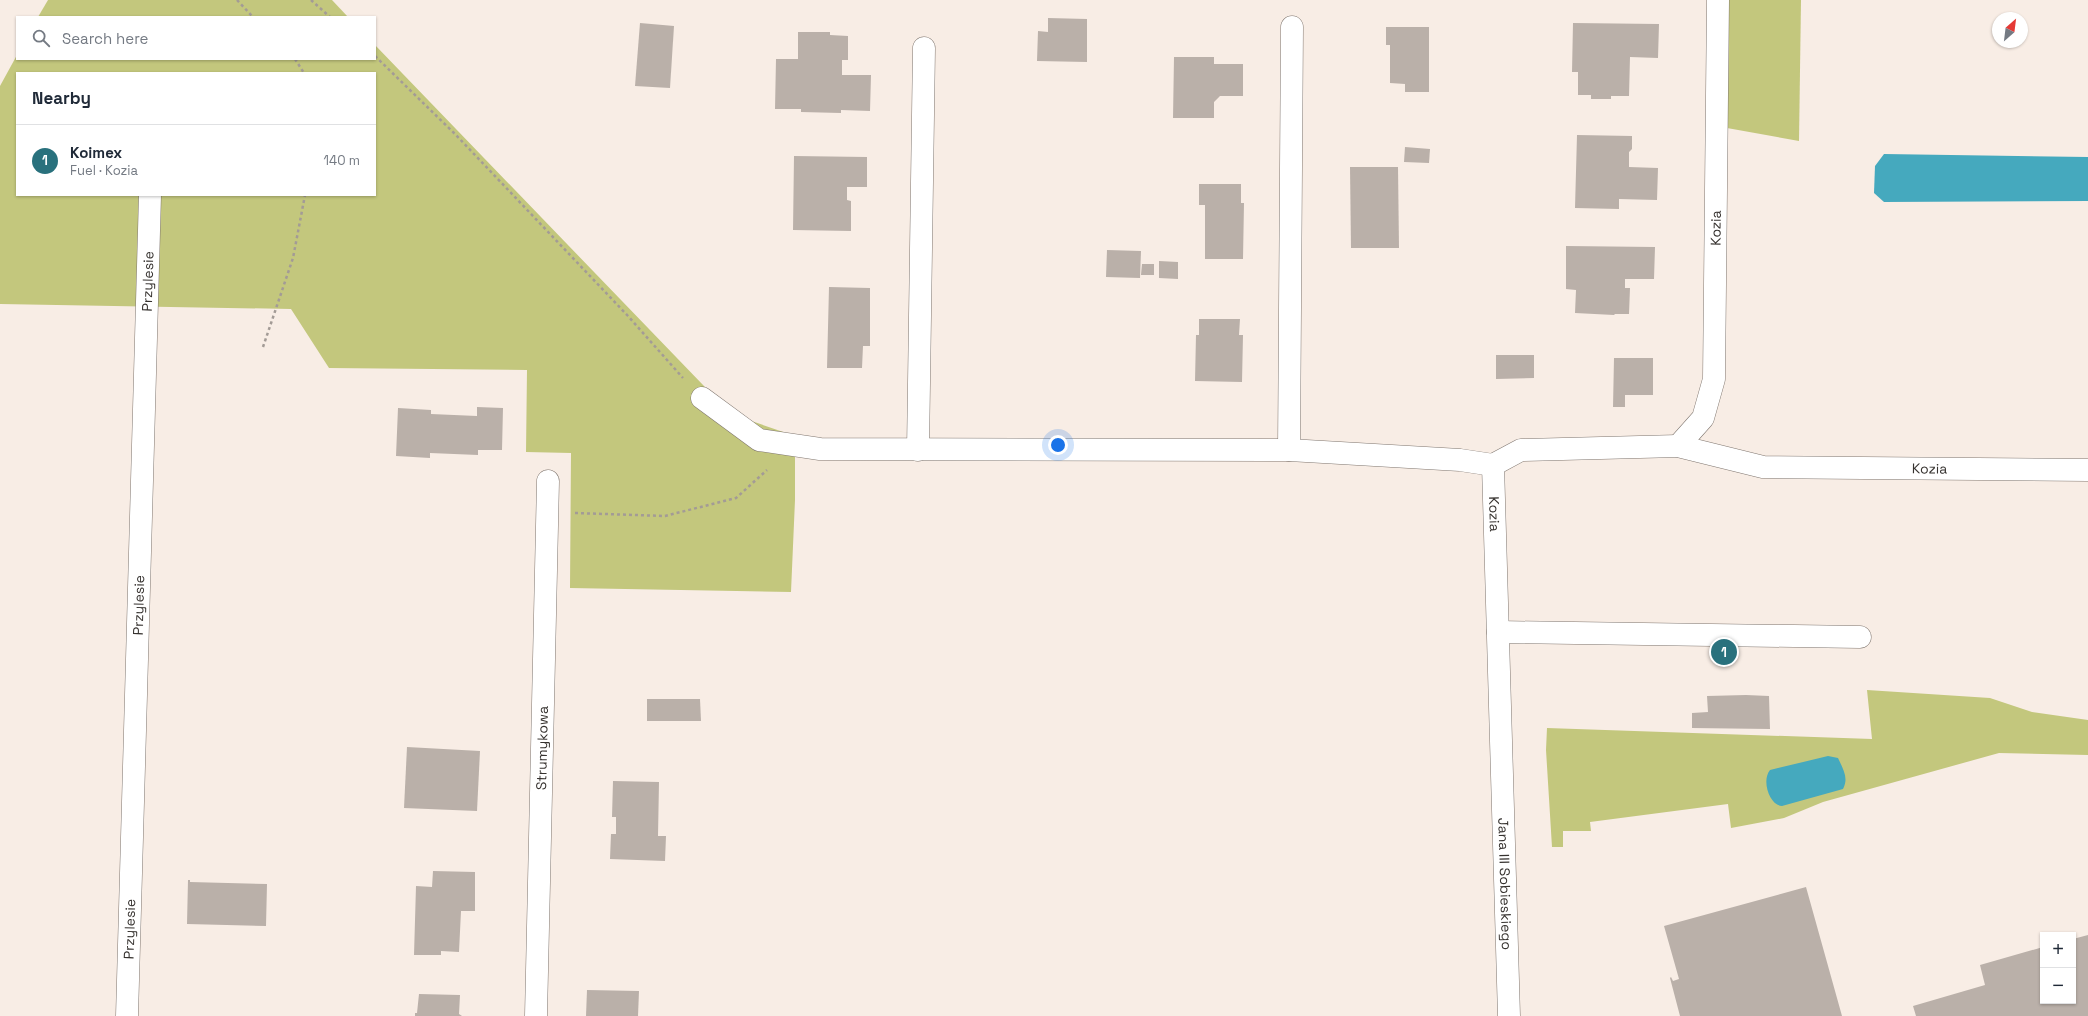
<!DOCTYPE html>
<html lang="en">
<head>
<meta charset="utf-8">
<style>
  :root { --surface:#fff; --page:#f6f6f7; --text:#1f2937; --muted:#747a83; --line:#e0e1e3; --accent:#29717d }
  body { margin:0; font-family:"Space Grotesk",sans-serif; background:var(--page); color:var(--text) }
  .controls { position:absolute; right:12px; bottom:12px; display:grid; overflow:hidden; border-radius:0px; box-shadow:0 1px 3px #0004 }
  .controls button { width:36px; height:36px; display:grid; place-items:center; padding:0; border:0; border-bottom:1px solid var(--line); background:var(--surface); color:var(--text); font:20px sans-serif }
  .compass { position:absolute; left:1992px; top:12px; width:36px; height:36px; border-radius:50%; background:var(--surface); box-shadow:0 1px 3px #0004; rotate:28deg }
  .you { position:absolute; left:1058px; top:445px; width:14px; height:14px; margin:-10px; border:3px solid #fff; border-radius:50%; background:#1a73e8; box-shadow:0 0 0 6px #1a73e833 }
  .badge { display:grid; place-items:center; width:26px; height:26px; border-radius:50%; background:var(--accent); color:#fff; font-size:13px; font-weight:700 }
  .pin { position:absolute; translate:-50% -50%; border:2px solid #fff; box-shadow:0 1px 4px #0006 }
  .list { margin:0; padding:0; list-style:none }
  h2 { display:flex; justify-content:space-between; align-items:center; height:52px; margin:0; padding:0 16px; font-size:17px }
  h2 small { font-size:13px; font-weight:400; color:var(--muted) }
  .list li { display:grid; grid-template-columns:26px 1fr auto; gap:12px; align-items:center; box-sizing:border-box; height:72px; padding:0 16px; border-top:1px solid var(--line) }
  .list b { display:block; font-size:15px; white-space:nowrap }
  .list p { margin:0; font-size:13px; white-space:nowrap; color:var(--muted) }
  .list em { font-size:13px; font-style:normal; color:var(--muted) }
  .icon { flex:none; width:22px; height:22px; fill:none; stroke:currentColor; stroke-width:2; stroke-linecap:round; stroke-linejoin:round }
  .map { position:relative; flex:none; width:2088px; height:1016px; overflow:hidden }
  .search { position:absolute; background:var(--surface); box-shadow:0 1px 3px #0004; left:16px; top:16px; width:360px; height:44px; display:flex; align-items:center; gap:10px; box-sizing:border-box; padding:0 14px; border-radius:0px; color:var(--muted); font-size:15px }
  .panel { position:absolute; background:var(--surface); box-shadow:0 1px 3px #0004; left:16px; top:72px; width:360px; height:124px; border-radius:0px }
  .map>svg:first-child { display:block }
  .green { fill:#c3c77d; fill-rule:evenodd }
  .water { fill:#45a9be }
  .building { fill:#bab0a9 }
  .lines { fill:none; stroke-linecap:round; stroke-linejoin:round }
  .minor-casing { stroke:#807770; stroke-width:23 }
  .path { stroke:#a39b96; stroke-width:2.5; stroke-dasharray:3 3; stroke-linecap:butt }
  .minor { stroke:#fff; stroke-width:22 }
  .labels { text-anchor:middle; stroke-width:3; stroke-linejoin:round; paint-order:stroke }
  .street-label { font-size:14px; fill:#36322f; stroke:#fefcfa }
</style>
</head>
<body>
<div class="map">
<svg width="2088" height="1016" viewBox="0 0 2088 1016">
  <rect width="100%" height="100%" fill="#f8ede5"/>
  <g class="green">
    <path d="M48,0H332L348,17H38Z"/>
    <path d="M1728,0H1801L1799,141L1727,128Z"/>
    <path d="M375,45L731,414L795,436V500L791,592L570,588L571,453L526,452L527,370L329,368L291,309L0,304V86L17,55V59H375ZM17,73H375V195H17Z"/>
    <path d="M1867,690L1990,698L2032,712L2088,720V755L1999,753L1823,802L1784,818L1731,828L1728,804L1590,822L1591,831H1563V847H1552L1546,750L1547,728L1872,739Z"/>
  </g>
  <g class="water">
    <path d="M1884,154L2088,157V201L1884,202L1874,193L1875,166Z"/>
    <path d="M1828,756L1838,758C1843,769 1849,778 1843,789L1782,806C1770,806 1761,781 1770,770Z"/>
  </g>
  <g class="building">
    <path d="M1048,18L1087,19V62L1037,61L1038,31L1048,32Z"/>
    <path d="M640,23L674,26L670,88L635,86Z"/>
    <path d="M1573,23L1659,24L1658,58L1630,57L1629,96H1611V99H1591V95H1578V72H1572Z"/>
    <path d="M1386,27H1429V92H1405V84L1390,83V45H1386Z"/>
    <path d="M798,32H830V35L848,36V60H842V75H871L870,111L841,110V113L801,112V109H775L776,59H798Z"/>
    <path d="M1174,57H1214V64H1243V96H1220L1214,102V118H1173Z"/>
    <path d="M1577,135L1632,136V149L1629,152V167L1658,168L1657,200L1619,199V209L1575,208Z"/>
    <path d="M1405,147L1430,149L1429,163L1404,162Z"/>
    <path d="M794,156L867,157V187H847V200L851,201V231L793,230Z"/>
    <path d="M1350,167H1398L1399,248H1351Z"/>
    <path d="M1199,184H1241V203H1244L1243,259H1205V205H1199Z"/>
    <path d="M1566,246L1655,247L1654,279H1625V288H1630L1629,314H1615L1614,315L1575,313L1576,290L1566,289Z"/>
    <path d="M1107,250L1141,251L1140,278L1106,277Z"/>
    <path d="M1159,261L1178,262V279L1159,278Z"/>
    <path d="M1142,264H1154V275H1141Z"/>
    <path d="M829,287L870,288V346H863L862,368H827Z"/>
    <path d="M1199,319H1240L1239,335H1243L1242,382L1195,381L1196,335H1199Z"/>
    <path d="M1496,355H1534V378L1496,379Z"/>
    <path d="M1614,358H1653V395H1625V407H1613Z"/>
    <path d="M477,407L503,408L502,450H478V455L430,453V458L396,456L398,408L431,410V414L477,416Z"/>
    <path d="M1746,695L1769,696L1770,729L1692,728V713L1708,712L1707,696Z"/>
    <path d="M647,699H700L701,721H647Z"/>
    <path d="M407,747L480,751L477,811L404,808Z"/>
    <path d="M613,781L659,782L658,836H666L665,861L610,859L611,834H616V817H612Z"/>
    <path d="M433,871L475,872V911H461L459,952L441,951V955H414L416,886L432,887Z"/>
    <path d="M188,880H190V882L267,884L266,926L187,924Z"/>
    <path d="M1806,887L1842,1016H1680L1670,978L1671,977L1673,981L1679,979L1664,926Z"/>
    <path d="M2088,935V1016H1916L1913,1006L1985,985L1980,965L2043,947V1001H2073V939Z"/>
    <path d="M587,990L639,991L638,1016H586Z"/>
    <path d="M419,994L460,995L459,1014L462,1016H415V1013H417Z"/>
  </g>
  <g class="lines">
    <defs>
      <g id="minor">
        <path d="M702,398L759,440L820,449L1289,450L1460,460L1493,465"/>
        <path id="s1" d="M1678,446L1703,418L1714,379L1718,0"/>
        <path d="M918,450L924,48"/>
        <path d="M1289,450L1292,27"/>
        <path id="s2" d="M1493,465L1521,450L1678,446L1763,467L2088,470"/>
        <path id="s3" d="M1493,465L1509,1016"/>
        <path d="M1498,632L1860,637"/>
        <path id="s4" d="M127,1016L150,195"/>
        <path id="s5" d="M536,1016L548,481"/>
      </g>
    </defs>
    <use href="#minor" class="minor-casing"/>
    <g class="path">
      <path d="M237,0L253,17"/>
      <path d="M311,0L330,17"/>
      <path d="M375,56L455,134L628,316L683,378"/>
      <path d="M295,59L304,73"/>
      <path d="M263,347L293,258L305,195"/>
      <path d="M575,513L665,516L736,498L767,470"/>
    </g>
    <use href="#minor" class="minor"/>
  </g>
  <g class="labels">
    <g class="street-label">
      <text dy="5" stroke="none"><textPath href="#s1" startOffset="229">Kozia</textPath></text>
      <text dy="5" stroke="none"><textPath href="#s4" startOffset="735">Przylesie</textPath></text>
      <text dy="5" stroke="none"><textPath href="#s2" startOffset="443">Kozia</textPath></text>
      <text dy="5" stroke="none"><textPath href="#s3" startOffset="49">Kozia</textPath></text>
      <text dy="5" stroke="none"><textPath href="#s4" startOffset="411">Przylesie</textPath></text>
      <text dy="5" stroke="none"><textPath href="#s5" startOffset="268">Strumykowa</textPath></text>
      <text dy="5" stroke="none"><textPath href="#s3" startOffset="419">Jana III Sobieskiego</textPath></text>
      <text dy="5" stroke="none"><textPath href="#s4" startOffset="87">Przylesie</textPath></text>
    </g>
  </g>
</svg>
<div class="controls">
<button>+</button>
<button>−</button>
</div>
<svg class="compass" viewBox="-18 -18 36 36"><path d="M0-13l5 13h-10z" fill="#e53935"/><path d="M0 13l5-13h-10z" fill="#747a83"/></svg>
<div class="you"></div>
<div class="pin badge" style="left:1724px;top:652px">1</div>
<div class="search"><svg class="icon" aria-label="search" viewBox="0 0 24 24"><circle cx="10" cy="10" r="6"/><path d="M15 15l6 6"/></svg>Search here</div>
<section class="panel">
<h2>Nearby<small></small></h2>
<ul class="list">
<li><span class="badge">1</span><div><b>Koimex</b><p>Fuel · Kozia</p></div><em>140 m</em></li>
</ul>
</section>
</div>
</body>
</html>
